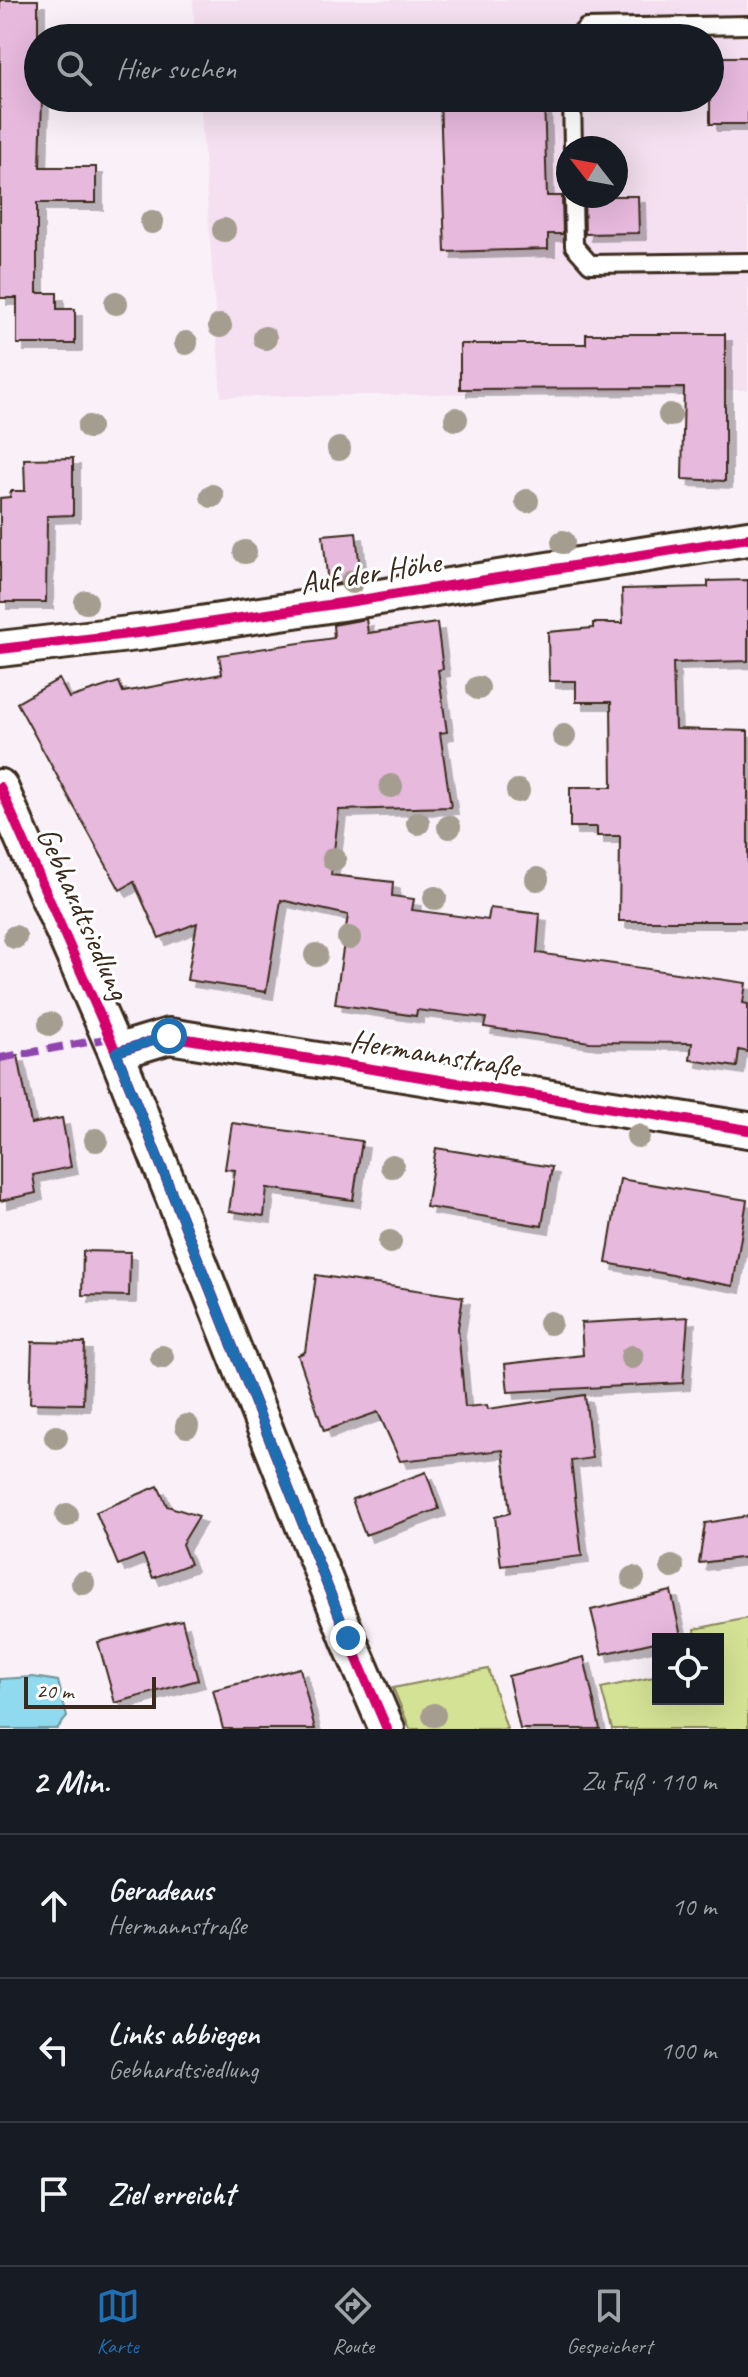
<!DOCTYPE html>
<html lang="de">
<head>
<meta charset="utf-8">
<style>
  :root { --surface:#171b24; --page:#20242c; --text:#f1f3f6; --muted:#9ea1a6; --line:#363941; --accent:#1f6fb2 }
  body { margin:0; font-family:Caveat,sans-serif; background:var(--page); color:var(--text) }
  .controls { position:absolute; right:24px; bottom:24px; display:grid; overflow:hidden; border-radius:0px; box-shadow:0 8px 32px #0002 }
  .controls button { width:72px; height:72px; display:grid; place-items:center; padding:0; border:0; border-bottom:2px solid var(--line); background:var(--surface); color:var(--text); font:40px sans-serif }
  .compass { position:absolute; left:556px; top:136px; width:72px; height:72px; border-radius:50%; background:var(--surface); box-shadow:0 8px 32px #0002; rotate:301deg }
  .scale { position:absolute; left:24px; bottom:20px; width:132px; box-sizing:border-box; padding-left:8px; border:4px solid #3b2a1e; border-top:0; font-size:22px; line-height:28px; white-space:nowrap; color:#3b2a1e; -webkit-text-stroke:6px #fff; paint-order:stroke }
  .stop { position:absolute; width:24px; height:24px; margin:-18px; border:6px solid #1f6fb2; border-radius:50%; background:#fff }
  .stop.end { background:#1f6fb2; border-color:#fff; box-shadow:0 2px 8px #0008 }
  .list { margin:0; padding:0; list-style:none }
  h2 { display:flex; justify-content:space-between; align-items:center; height:104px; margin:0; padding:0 32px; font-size:34px }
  h2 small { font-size:26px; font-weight:400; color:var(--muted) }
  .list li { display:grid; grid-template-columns:52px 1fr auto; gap:24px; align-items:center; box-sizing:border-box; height:144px; padding:0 32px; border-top:2px solid var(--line) }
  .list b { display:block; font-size:30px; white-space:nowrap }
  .list p { margin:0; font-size:26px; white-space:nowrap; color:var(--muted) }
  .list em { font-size:26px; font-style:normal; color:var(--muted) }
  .icon { flex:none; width:44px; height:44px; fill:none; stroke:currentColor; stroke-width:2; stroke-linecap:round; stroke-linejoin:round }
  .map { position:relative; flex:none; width:748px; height:1729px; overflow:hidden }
  .search { position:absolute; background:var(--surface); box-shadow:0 8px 32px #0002; left:24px; right:24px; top:24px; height:88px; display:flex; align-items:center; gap:20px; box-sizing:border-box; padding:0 28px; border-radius:44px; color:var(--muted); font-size:30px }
  .sheet { height:536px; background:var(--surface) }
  nav { display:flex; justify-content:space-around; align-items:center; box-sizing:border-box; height:112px; border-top:2px solid var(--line); background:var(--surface); font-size:22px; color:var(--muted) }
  nav a { display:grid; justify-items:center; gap:4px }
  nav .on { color:var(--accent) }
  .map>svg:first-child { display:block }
  .built { fill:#f4e0f0; fill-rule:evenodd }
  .green { fill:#d4e295; stroke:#88865a; stroke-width:2 }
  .water { fill:#8fdaef; stroke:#6d949b; stroke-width:2 }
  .building { fill:#e7b9dd; stroke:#3b2a1e; stroke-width:2; filter:url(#shadow) }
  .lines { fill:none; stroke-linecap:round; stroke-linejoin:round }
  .lane-casing { stroke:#3b2a1e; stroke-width:22 }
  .street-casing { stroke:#3b2a1e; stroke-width:40 }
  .lane { stroke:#fff; stroke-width:16 }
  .street { stroke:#fff; stroke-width:34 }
  .quiet { stroke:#8e44ad; stroke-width:8; stroke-dasharray:16 8; stroke-linecap:butt }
  .cycleway-casing { stroke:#fff; stroke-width:15 }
  .cycleway { stroke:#d6006c; stroke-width:10 }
  .tree { fill:#a69d91 }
  .route { stroke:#1f6fb2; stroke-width:10 }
  .labels { text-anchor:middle; stroke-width:6; stroke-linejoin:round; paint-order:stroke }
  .street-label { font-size:32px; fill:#3b2a1e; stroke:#fff }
</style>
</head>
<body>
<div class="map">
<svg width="748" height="1729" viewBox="0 0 748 1729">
  <defs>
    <filter id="shadow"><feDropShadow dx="7" dy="7" stdDeviation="0" flood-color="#0004"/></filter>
  </defs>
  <rect width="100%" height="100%" fill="#faf1f8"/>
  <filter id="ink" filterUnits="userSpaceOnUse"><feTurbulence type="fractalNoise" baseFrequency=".0125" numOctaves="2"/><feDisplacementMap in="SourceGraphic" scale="16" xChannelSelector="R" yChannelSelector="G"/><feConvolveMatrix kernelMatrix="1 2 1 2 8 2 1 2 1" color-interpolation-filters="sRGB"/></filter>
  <g filter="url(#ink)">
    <path class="built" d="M193,0H748V390L221,397L200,98H710V38H195ZM568,148H616V196H568Z"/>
    <g class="green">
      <path d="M748,1618V1729H612L601,1688L658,1676V1699H718V1639H696L695,1629Z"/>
      <path d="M488,1669L507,1729H410L393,1688Z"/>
    </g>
    <path class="water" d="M33,1677L58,1681L67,1717L57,1729H0V1679Z"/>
    <g class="building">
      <path d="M0,0H38V98H42L40,167H96V203H37V293H57V309H75V344H17V298H0Z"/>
      <rect x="710" y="57" width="38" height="67"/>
      <path d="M440,98H544L547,196H562L563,234H548V249L445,252Z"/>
      <path d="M584,196H638L639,233L585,234Z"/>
      <path d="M586,334H725V481L682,479L684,388L460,389V344H586Z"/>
      <path d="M73,458V515L47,516L46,602H0V498L10,497L11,491H25L24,459Z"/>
      <path d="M356,532L361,580L328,585L323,535Z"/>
      <path d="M748,580V661L673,663L675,729L748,731V921H619L620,836H597V827H570V787H612L611,702H576V681H549L548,632L593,628V623H623L622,589L708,587V581Z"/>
      <path d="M366,619L368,633L437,623L443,669L438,670L447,732L440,733L451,807L339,810L331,875L393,882L392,896L414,899L412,910L488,920L490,908L540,914L537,953L746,983L743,1003L748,1004V1052L739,1050L737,1067L690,1060L692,1043L590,1042L484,1027L486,1018L417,1010L416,1016L335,1004L348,915L281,900L266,992L187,980L197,923L159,938L134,882L120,890L17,703L59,679L69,698L119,682L123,692L222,674L219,655L334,638L333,625Z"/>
      <path d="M18,1055L31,1124L62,1118L71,1167L33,1175L36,1193L0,1201V1057Z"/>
      <path d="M232,1123L362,1141L353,1200L267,1188L264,1216L229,1211L235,1170L225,1169Z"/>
      <path d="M436,1148L552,1167L542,1226L426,1207Z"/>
      <path d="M620,1179L747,1200L733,1286L606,1263Z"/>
      <path d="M83,1251L130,1252L129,1296L82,1295Z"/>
      <path d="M316,1275L463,1297L458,1328L465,1407L487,1405L488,1409L585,1395L592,1458L571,1461L582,1556L501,1566L495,1517L510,1513L503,1450L400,1461L378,1412L324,1431L298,1355L305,1352Z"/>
      <path d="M688,1317L683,1383L508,1392L505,1364L583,1355L581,1323Z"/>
      <path d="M32,1342L85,1343L83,1404L30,1403Z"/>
      <path d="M426,1472L439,1509L365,1535L352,1499Z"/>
      <path d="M158,1486L167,1506L199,1516L182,1544L190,1564L153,1578L143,1555L118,1565L96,1512Z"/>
      <path d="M748,1516V1557L699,1563L705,1523Z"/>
      <path d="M671,1591L681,1636L602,1654L591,1610Z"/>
      <path d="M182,1620L198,1680L115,1703L98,1642Z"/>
      <path d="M584,1657L600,1729H520L508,1676Z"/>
      <path d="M300,1668L315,1729H223L213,1690Z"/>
    </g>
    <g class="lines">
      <defs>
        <g id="lane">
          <path d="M577,38L586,28L748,25"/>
          <path d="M572,98L573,148"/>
          <path d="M573,196L574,246L590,264L748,262"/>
        </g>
        <g id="street">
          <path d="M0,649L146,632L348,602L748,538"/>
          <path d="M0,787L116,1052L348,1638L387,1729"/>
          <path d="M116,1052L169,1036L748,1130"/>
        </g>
      </defs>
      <use href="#lane" class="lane-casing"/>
      <use href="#street" class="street-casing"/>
      <use href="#lane" class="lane"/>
      <use href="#street" class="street"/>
      <path class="quiet" d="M0,1058L110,1038"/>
      <defs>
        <g id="cycleway">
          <path d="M0,649L146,632L348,602L748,538"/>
          <path d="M0,787L116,1052L348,1638L387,1729"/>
          <path d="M116,1052L169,1036L748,1130"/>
        </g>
      </defs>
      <use href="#cycleway" class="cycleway-casing"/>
      <use href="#cycleway" class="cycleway"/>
    </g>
    <g class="tree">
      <circle cx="152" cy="222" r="12"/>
      <circle cx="224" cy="230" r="12"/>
      <circle cx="116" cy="303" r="12"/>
      <circle cx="220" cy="326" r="12"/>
      <circle cx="265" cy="338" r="12"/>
      <circle cx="186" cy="343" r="12"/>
      <circle cx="670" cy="415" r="12"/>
      <circle cx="456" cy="419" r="12"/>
      <circle cx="89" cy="427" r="12"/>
      <circle cx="339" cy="449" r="12"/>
      <circle cx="212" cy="496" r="12"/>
      <circle cx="527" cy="501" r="12"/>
      <circle cx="563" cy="542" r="12"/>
      <circle cx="245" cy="552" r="12"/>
      <circle cx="352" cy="582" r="12"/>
      <circle cx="86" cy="602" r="12"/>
      <circle cx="478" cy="688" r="12"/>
      <circle cx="564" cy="736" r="12"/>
      <circle cx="391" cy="786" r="12"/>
      <circle cx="518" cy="791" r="12"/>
      <circle cx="418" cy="823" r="12"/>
      <circle cx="449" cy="827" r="12"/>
      <circle cx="334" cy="859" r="12"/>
      <circle cx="537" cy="879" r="12"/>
      <circle cx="435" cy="898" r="12"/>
      <circle cx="15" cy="937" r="12"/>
      <circle cx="349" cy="938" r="12"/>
      <circle cx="316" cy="955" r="12"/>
      <circle cx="50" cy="1024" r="12"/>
      <circle cx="638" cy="1136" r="12"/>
      <circle cx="96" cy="1140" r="12"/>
      <circle cx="392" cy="1166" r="12"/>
      <circle cx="390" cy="1242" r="12"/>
      <circle cx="550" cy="1323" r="12"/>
      <circle cx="162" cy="1357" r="12"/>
      <circle cx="632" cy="1357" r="12"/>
      <circle cx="187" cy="1426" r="12"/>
      <circle cx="56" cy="1437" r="12"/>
      <circle cx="67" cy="1515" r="12"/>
      <circle cx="672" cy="1567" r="12"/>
      <circle cx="633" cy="1578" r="12"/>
      <circle cx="83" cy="1583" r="12"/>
      <circle cx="434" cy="1715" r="12"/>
    </g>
  </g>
  <g class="lines" filter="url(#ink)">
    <path class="route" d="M169,1036L116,1052L348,1638"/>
  </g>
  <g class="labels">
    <g class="street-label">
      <text transform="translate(370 572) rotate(-9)" y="11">Auf der Höhe</text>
      <text transform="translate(84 913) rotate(66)" y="11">Gebhardtsiedlung</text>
      <text transform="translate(435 1053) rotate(9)" y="11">Hermannstraße</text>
    </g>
  </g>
</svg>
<div class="controls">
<button><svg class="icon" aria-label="locate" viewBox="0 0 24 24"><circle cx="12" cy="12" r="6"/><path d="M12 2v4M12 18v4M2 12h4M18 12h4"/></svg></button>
</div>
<svg class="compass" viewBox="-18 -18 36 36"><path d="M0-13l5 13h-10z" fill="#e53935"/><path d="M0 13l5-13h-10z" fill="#9ea1a6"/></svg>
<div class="scale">20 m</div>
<div class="stop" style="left:169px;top:1036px"></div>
<div class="stop end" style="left:348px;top:1638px"></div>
<div class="search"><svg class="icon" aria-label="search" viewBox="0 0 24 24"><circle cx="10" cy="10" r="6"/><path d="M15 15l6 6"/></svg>Hier suchen</div>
</div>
<section class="sheet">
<h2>2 Min.<small>Zu Fuß · 110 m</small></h2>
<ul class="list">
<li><svg class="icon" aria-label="ahead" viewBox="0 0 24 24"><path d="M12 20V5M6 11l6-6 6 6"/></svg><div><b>Geradeaus</b><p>Hermannstraße</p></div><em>10 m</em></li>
<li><svg class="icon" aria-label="left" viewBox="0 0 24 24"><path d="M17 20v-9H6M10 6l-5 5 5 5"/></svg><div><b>Links abbiegen</b><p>Gebhardtsiedlung</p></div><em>100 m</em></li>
<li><svg class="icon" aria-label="arrive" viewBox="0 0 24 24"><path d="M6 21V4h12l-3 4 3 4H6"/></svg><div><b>Ziel erreicht</b></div></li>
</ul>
</section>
<nav>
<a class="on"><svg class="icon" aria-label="map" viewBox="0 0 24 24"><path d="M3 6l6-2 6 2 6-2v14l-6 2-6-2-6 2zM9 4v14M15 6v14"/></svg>Karte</a>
<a><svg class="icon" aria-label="directions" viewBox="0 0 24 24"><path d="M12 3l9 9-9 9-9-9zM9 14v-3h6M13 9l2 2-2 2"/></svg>Route</a>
<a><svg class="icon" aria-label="saved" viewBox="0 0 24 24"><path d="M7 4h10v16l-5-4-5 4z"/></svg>Gespeichert</a>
</nav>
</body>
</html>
